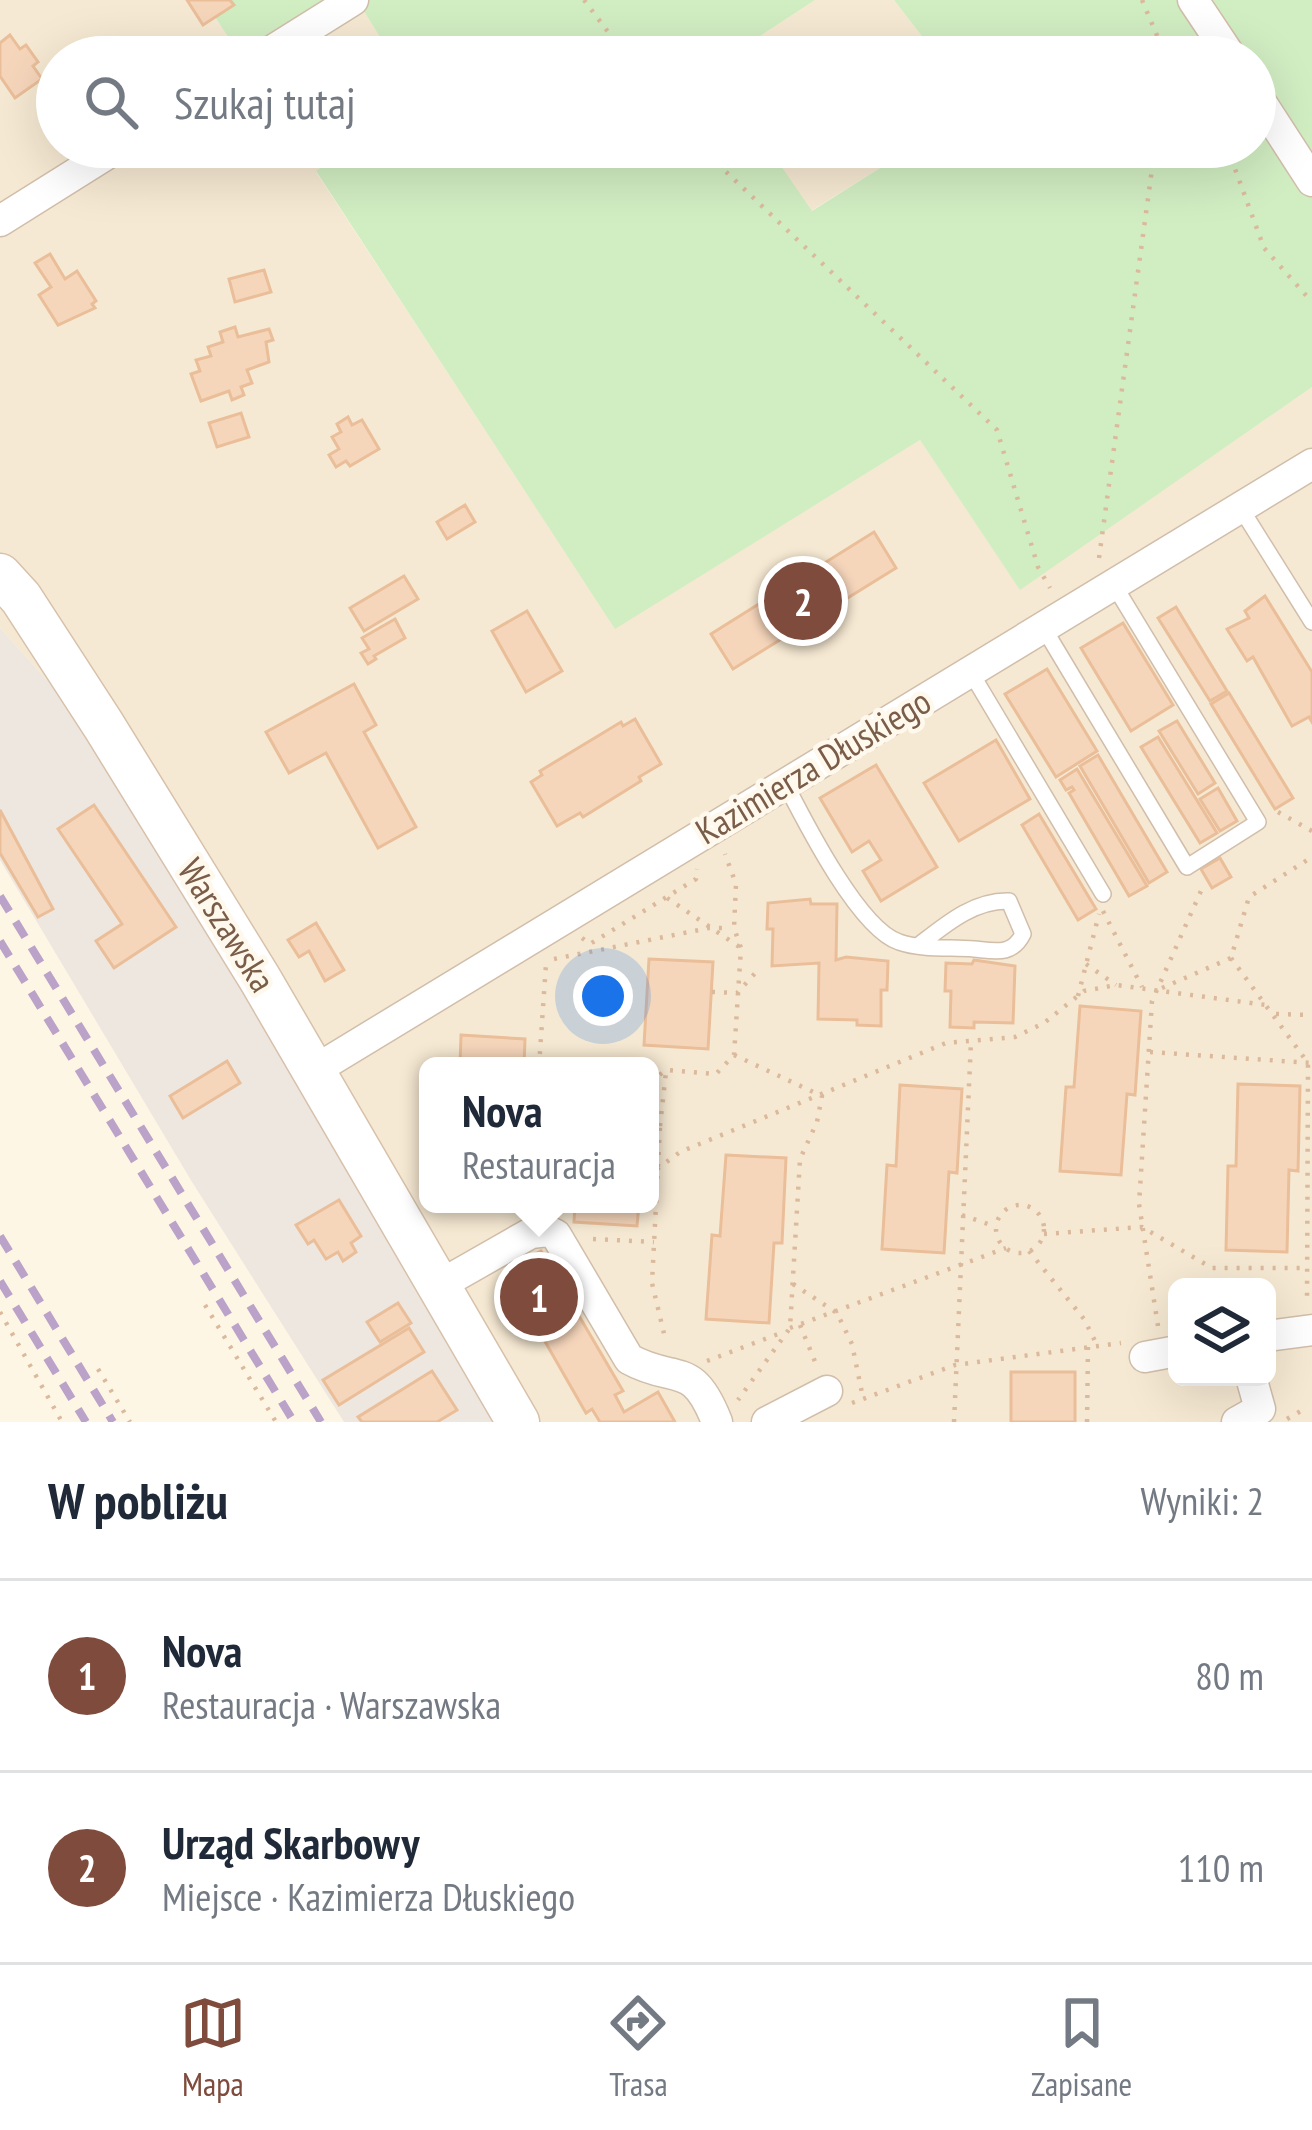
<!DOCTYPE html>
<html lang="pl">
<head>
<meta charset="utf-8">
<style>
  :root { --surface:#fff; --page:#f2f2f3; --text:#1f2937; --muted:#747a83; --line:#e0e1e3; --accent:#7e4b3c }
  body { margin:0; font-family:"PT Sans Narrow",sans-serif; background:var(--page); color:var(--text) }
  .controls { position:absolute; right:36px; bottom:36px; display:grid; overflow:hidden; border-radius:18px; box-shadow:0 12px 48px #0002 }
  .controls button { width:108px; height:108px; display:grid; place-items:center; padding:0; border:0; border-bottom:3px solid var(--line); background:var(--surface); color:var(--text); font:60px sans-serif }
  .you { position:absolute; left:603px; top:996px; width:42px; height:42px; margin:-30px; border:9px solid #fff; border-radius:50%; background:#1a73e8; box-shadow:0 0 0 18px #1a73e833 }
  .badge { display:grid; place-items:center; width:78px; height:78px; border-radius:50%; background:var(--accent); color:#fff; font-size:39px; font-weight:700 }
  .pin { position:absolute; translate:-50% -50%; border:6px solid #fff; box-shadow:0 3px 12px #0006 }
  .popup { position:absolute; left:419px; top:1057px; width:240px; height:156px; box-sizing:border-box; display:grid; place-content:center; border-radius:18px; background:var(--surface); filter:drop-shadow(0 3px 9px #0005); font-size:39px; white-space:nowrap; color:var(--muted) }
  .popup b { font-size:45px; color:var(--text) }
  .popup::after { content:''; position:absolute; left:50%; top:100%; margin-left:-24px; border:24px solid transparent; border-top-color:var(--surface) }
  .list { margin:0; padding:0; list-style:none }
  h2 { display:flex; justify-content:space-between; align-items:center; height:156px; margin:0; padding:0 48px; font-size:51px }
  h2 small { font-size:39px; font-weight:400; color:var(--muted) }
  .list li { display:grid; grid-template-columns:78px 1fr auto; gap:36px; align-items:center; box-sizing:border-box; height:192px; padding:0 48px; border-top:3px solid var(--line) }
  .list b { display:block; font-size:45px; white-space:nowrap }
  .list p { margin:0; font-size:39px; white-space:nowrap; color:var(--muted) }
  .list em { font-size:39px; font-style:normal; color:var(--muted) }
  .icon { flex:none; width:66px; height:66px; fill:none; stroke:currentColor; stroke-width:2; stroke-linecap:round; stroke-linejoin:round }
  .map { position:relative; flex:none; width:1312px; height:1422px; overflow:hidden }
  .search { position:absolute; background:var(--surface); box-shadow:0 12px 48px #0002; left:36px; right:36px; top:36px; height:132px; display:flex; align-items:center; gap:30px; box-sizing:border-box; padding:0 42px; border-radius:66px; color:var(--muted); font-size:45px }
  .sheet { height:540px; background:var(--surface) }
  nav { display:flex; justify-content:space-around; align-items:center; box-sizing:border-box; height:168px; border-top:3px solid var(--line); background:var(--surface); font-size:33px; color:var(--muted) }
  nav a { display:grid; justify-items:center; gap:6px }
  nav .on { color:var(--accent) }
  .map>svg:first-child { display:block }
  .residential { fill:#f6e9d3; fill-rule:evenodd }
  .industrial { fill:#eee7e0 }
  .green { fill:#d1edc2 }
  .building { fill:#f6d6bb; stroke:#eabe99; stroke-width:3 }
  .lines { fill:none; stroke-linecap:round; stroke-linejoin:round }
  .lane-casing { stroke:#d1beaa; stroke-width:18 }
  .street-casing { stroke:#d1beaa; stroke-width:33 }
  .secondary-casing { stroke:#d7c1aa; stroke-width:45 }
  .path { stroke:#dbb99d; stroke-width:4.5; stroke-dasharray:3 9; stroke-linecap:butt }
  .lane { stroke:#fff; stroke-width:15 }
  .street { stroke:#fff; stroke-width:30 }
  .secondary { stroke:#fff; stroke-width:42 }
  .rail { stroke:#baa2c9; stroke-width:8; stroke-dasharray:18 12; stroke-linecap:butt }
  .labels { text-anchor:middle; stroke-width:9; stroke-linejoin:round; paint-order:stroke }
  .street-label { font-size:36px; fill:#7a5d48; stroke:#fff9ed }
</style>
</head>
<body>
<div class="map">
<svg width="1312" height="1422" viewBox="0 0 1312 1422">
  <rect width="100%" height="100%" fill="#fef6e5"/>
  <g class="residential">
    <path d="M0,0H204L241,57H57V147H352L316,172L615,628L920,440L1020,589L1312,387V1422H503L64,699L0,628ZM428,1066H650V1204H428ZM1177,1287H1267V1377H1177Z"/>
    <path d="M815,0H894L938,57H728Z"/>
    <path d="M359,3L392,57H272Z"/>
    <path d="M768,147H913L811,211Z"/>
  </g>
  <path class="industrial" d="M0,628L64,699L320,1101L503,1422H344L192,1182L0,860Z"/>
  <g class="green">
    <path d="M204,0H815L728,57H392L359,3L272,57H241Z"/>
    <path d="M894,0H1312V387L1020,590L920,440L615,629L316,171L352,147H768L812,211L913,147H1255V57H938Z"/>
  </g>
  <g class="building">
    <path d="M187,0H230L234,5L203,25Z"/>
    <path d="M10,35L20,49L26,45L38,62L33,66L42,79L15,98L0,76V43Z"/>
    <path d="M50,254L65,279L77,271L96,301L92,304L95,308L58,325L39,295L51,287L35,263Z"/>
    <path d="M264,270L271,292L235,302L229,279Z"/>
    <path d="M235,327L238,337L269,329L273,340L266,342L269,362L247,370L252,383L241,387L244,395L232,400L229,391L201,401L191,374L200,371L196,360L211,356L208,347L223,342L220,332Z"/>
    <path d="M241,413L249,437L217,447L209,423Z"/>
    <path d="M348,417L352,425L362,420L379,449L350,466L346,461L336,467L329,455L339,449L332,437L341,432L337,424Z"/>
    <path d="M465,505L475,522L447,539L437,522Z"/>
    <path d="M874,532L896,568L733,669L711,634Z"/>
    <path d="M404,576L418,599L364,631L350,608Z"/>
    <path d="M1265,596L1312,672V722L1309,717L1292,726L1253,657L1247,661L1227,629L1249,618L1245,611Z"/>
    <path d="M1176,607L1227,691L1210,701L1158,618Z"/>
    <path d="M527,611L562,671L526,692L492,631Z"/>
    <path d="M395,619L405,638L374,656L376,659L368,664L361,653L369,649L362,638Z"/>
    <path d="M1123,623L1173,705L1131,731L1081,648Z"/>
    <path d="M1047,669L1097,751L1056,777L1005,694Z"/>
    <path d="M354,684L376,725L364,732L416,827L378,848L326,753L289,773L266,732Z"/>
    <path d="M1229,693L1293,798L1275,809L1211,704Z"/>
    <path d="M635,719L661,764L639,777L641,781L583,817L580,813L557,826L531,782L542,775L540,771L621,722L623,726Z"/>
    <path d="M1177,721L1215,783L1198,794L1159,731Z"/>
    <path d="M1158,737L1217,833L1200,843L1141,747Z"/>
    <path d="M996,740L1030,799L959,841L924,783Z"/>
    <path d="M1098,755L1167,872L1149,883L1080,766Z"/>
    <path d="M876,765L937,867L881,901L863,871L881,860L869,841L852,852L820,798Z"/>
    <path d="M1077,769L1147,886L1129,896L1069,793L1074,790L1072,787L1066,790L1060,780Z"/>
    <path d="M1218,788L1237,821L1220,831L1200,799Z"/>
    <path d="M94,805L176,927L114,968L96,941L122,924L58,829Z"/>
    <path d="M0,810L53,909L38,917L0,853Z"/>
    <path d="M1039,814L1096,909L1078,920L1022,825Z"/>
    <path d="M1220,858L1231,877L1212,888L1201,869Z"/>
    <path d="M810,899L811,904H837L836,960L846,957L888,961L887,990H881V1026L857,1025V1020L818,1019L819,963L772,966L773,929H767L768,903Z"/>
    <path d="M316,923L344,970L325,981L309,951L299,957L288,940Z"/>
    <path d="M649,959L713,962L708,1049L644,1045Z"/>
    <path d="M974,960L1015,966L1013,1023L974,1022V1028L950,1027L951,991H945L946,963L972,964Z"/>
    <path d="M1080,1006L1141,1011L1135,1095L1127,1094L1121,1175L1060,1171L1066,1087H1074Z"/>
    <path d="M461,1035L525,1039L524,1066H460Z"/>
    <path d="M227,1061L240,1083L183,1118L170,1096Z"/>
    <path d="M1238,1084L1300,1086L1298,1171L1289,1170L1287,1252L1226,1250L1228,1166H1236Z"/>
    <path d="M900,1085L962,1089L957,1173L949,1172L944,1253L882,1249L887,1165L896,1166Z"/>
    <path d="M726,1155L786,1158L782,1243H774L769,1323L706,1319L712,1235L720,1236Z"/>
    <path d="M339,1200L361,1236L351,1243L356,1252L343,1261L338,1252L326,1259L314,1240L308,1244L296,1225Z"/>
    <path d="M575,1204H639L637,1226L574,1222Z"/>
    <path d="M541,1251L623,1391L615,1395L624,1412L658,1392L675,1422H600L592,1409L586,1413L508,1277L526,1266L523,1261Z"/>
    <path d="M398,1303L411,1323L380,1342L367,1322Z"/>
    <path d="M409,1328L424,1352L339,1405L323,1380Z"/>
    <path d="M432,1371L457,1410L437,1422H362L358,1417Z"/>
    <rect x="1011" y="1372" width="64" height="50"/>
  </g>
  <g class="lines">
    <defs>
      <g id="lane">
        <path d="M1240,507L1312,622"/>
        <path d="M1043,627L1187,867L1258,822L1114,585"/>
        <path d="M970,671L1103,894"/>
        <path d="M785,783C805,822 859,929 899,942C921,950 951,947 974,949C995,951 1012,956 1023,934L1009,901C974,900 946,924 919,945"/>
      </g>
      <g id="street">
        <path d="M1193,0L1231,57"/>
        <path d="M262,57L353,0"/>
        <path d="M1255,93L1312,181"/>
        <path d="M0,221L118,147"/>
        <path d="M315,1070L1312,464"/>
        <path d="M438,1286L531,1233L548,1231L556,1235L629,1359C676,1385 692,1358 717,1422"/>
        <path d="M1267,1336L1312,1330"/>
        <path d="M1145,1357L1177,1351"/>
        <path d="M767,1422L827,1391"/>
        <path d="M1237,1422L1260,1409L1251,1377"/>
      </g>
      <path id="secondary" d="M0,575L21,598L104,726L260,979L518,1422"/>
    </defs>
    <use href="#lane" class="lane-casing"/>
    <use href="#street" class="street-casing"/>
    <use href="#secondary" class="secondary-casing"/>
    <g class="path">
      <path d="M584,0L627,57"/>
      <path d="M1142,0L1166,57"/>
      <path d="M700,147L997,430L1038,567L1050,588"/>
      <path d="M1227,147L1264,248L1312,302"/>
      <path d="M1099,558L1155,147"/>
      <path d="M1278,812L1312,831"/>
      <path d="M667,898L741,948"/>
      <path d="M1103,911L1142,987"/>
      <path d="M582,938L590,944L696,879L697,869"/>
      <path d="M1231,958L1308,1063L1307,1302"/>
      <path d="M554,959L709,928H731"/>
      <path d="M1086,964L1116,985"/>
      <path d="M1162,988L1231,958L1249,897L1312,857"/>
      <path d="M712,992L737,993L759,969"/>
      <path d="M1078,996L1099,914"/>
      <path d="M1276,1014L1312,1015"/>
      <path d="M1150,1052L1312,1063"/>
      <path d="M734,1055L822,1096L817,1122L800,1159L790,1328L738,1400"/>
      <path d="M539,1066L546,964"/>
      <path d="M650,1082L666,1070L716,1074L734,1055L741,948L734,928L736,884L725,854"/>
      <path d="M650,1125L660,1126L652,1283L666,1342"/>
      <path d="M660,1126L666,1072"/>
      <path d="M657,1169L680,1152L946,1043L1015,1037L1044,1023L1084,991L1116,985L1266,1005"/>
      <circle cx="1020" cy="1229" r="24"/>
      <path d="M962,1215L996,1227"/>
      <path d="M1044,1234L1142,1227L1212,1268H1307"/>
      <path d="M593,1239L654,1242"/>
      <path d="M1029,1251L1084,1319L1096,1343"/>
      <path d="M793,1284L837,1313L852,1344L863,1398"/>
      <path d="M205,1305L276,1422"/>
      <path d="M0,1312L62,1422"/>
      <path d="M800,1325L816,1364"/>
      <path d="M1158,1326L1139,1204L1152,1001L1201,891L1197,884"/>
      <path d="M790,1328L1006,1248"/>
      <path d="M707,1361L781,1333"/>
      <path d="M98,1369L130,1422"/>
      <path d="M852,1403L955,1365L1121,1343"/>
      <path d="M1287,1419L1306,1408"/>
      <path d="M954,1422L971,1041"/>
      <path d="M1087,1422L1088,1347"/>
    </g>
    <use href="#lane" class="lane"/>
    <use href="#street" class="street"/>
    <use href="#secondary" class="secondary"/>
    <g class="rail">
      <path d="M0,896L321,1422"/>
      <path d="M0,941L294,1422"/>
      <path d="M0,1236L113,1422"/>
      <path d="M0,1281L86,1422"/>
    </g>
  </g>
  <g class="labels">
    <g class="street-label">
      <text transform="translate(813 766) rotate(-31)" y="13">Kazimierza Dłuskiego</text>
      <text transform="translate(227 925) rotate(58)" y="13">Warszawska</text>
    </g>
  </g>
</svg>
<div class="controls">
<button><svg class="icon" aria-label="layers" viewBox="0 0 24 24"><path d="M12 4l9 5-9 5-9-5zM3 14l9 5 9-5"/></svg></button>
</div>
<div class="you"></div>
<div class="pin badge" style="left:539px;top:1297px">1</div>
<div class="popup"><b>Nova</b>Restauracja</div>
<div class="pin badge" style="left:803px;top:601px">2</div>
<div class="search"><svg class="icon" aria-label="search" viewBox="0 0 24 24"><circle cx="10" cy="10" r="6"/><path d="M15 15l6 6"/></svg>Szukaj tutaj</div>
</div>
<section class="sheet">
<h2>W pobliżu<small>Wyniki: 2</small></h2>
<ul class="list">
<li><span class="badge">1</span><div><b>Nova</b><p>Restauracja · Warszawska</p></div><em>80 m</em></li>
<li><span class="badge">2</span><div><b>Urząd Skarbowy</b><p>Miejsce · Kazimierza Dłuskiego</p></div><em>110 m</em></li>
</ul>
</section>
<nav>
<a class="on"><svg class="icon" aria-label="map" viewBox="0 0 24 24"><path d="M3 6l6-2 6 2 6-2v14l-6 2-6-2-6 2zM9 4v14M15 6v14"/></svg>Mapa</a>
<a><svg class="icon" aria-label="directions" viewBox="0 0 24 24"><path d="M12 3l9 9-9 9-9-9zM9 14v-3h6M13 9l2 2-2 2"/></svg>Trasa</a>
<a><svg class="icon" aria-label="saved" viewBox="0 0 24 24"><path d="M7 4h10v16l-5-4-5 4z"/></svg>Zapisane</a>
</nav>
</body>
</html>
